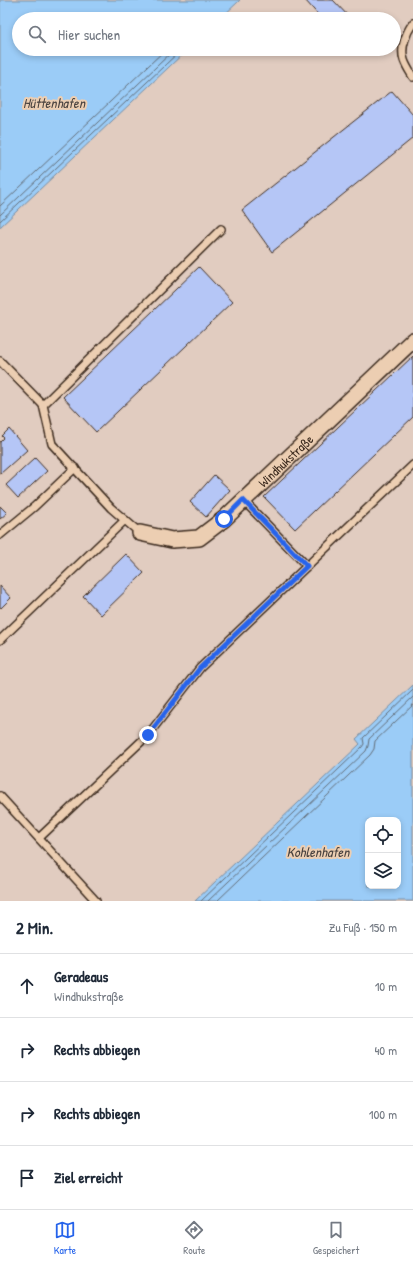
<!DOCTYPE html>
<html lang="de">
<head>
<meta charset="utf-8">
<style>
  :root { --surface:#fff; --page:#f6f6f7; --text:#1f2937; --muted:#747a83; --line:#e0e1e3; --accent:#2563eb }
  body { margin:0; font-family:"Patrick Hand",sans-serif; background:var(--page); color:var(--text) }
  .controls { position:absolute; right:12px; bottom:12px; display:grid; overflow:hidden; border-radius:8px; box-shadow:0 2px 6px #0003 }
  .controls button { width:36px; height:36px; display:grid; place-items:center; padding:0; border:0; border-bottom:1px solid var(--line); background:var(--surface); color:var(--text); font:20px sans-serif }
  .stop { position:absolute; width:12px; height:12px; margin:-9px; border:3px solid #2563eb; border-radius:50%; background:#fff }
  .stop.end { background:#2563eb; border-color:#fff; box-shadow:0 1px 4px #0008 }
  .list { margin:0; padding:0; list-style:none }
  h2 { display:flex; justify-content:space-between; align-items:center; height:52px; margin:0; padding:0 16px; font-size:17px }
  h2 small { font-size:13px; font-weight:400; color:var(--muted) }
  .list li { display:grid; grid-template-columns:26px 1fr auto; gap:12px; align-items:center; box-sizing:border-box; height:64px; padding:0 16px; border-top:1px solid var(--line) }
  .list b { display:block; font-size:15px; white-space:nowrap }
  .list p { margin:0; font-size:13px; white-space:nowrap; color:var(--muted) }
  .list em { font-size:13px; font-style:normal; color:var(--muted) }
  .icon { flex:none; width:22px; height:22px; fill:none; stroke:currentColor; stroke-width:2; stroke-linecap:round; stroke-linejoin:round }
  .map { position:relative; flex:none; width:413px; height:901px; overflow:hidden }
  .search { position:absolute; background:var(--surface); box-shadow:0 2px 6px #0003; left:12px; right:12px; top:12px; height:44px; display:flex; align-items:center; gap:10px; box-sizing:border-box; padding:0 14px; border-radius:22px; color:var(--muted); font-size:15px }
  .sheet { height:308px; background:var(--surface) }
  nav { display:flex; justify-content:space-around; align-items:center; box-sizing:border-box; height:56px; border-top:1px solid var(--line); background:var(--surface); font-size:11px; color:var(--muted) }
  nav a { display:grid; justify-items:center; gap:2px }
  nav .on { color:var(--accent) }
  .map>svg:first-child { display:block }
  .water { fill:#9bccf7; stroke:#758ba0; fill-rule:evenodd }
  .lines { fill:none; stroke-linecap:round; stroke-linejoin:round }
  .shore { stroke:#616b75; stroke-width:1 }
  .building { fill:#b5c6f6; stroke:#3b2a1e }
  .service-casing { stroke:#3b2a1e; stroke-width:10 }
  .minor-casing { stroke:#3b2a1e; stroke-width:18 }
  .service { stroke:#ecceb2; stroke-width:7 }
  .minor { stroke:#ecceb2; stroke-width:15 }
  .route { stroke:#2563eb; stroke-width:5 }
  .labels { text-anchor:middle; stroke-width:4; stroke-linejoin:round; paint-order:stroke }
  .street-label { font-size:13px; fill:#3b2a1e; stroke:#ecceb2 }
  .water-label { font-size:14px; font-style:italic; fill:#49423f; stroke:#ecceb2 }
</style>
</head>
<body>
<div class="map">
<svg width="413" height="901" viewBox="0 0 413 901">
  <rect width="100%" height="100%" fill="#e1ccc0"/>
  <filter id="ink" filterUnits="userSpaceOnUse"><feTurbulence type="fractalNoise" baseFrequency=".025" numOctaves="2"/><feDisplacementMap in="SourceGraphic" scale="8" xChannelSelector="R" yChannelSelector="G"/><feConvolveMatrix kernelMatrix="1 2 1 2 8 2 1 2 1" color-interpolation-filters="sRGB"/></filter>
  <g filter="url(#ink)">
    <g class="water">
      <path d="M0,0H240L220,19H19V49H188L0,227Z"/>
      <path d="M413,685V901H195L360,744L356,739ZM368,820H398V886H368Z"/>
    </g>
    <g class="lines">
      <g class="shore">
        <path d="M0,206L166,49"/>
        <path d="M0,215L175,49"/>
        <path d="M0,221L182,49"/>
        <path d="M201,901L362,747L364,744L363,738L413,690"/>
        <path d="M208,901L366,751L368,746L369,739L413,697"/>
        <path d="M217,901L370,755L374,749L375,741L413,705"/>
      </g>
    </g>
    <g class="building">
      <path d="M305,0H333L351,19H322Z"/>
      <path d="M392,91L413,115V138L272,252L242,210Z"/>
      <path d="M199,267L232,302L96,432L63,397Z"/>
      <path d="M413,356V417L295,529L264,497Z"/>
      <path d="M9,429L27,450L0,474V442L4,438L2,436Z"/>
      <path d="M35,458L47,471L18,498L6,485Z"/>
      <path d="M214,475L230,490L206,517L190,502Z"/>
      <path d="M0,506L7,513L0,519Z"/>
      <path d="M126,554L144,573L101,615L83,596Z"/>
      <path d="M0,586L11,598L1,608L0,607Z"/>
    </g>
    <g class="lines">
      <defs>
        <g id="service">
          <path d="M413,23C406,33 400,48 404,60C406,66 410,72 413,77"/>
          <path d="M0,361L43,405L52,444L111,508L140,533"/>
          <path d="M43,405L221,229"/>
          <path d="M243,500L307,566"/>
          <path d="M0,535L34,507L75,468"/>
          <path d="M0,640L125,520"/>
          <path d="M0,796L96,901"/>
          <path d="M39,838L148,735L200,668L413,465"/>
        </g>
        <g id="minor">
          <path id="s1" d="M140,533L172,540L199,538L224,519L413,340"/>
        </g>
      </defs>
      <use href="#service" class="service-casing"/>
      <use href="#minor" class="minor-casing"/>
      <use href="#service" class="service"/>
      <use href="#minor" class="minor"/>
    </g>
  </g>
  <g class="lines" filter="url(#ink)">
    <path class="route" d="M148,735L200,668L307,566L243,500L224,519"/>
  </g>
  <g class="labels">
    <g class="street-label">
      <text dy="5" stroke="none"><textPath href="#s1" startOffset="176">Windhukstraße</textPath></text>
    </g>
    <g class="water-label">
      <text x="54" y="108">Hüttenhafen</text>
      <text x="318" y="857">Kohlenhafen</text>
    </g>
  </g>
</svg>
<div class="controls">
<button><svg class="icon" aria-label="locate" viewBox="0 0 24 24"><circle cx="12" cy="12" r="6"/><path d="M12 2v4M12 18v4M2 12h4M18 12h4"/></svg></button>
<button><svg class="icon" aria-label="layers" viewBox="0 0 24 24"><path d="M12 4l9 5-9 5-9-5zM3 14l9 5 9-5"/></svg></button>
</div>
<div class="stop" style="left:224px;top:519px"></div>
<div class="stop end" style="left:148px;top:735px"></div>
<div class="search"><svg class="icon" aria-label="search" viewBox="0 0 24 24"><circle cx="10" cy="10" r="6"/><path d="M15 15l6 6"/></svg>Hier suchen</div>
</div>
<section class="sheet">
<h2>2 Min.<small>Zu Fuß · 150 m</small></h2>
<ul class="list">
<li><svg class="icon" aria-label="ahead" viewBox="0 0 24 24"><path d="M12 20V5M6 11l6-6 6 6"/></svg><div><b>Geradeaus</b><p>Windhukstraße</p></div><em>10 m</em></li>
<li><svg class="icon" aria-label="right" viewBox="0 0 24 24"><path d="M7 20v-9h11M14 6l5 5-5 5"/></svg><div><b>Rechts abbiegen</b></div><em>40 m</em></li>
<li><svg class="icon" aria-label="right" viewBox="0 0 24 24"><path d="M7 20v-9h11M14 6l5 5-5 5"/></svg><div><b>Rechts abbiegen</b></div><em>100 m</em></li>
<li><svg class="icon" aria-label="arrive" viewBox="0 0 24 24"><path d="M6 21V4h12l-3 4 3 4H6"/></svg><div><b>Ziel erreicht</b></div></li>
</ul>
</section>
<nav>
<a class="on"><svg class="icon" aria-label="map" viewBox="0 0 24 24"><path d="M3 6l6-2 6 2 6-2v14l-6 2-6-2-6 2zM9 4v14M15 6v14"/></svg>Karte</a>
<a><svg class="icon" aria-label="directions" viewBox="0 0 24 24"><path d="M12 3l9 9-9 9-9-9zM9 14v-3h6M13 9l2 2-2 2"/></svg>Route</a>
<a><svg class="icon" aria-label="saved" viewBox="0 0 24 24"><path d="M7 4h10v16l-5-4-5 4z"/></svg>Gespeichert</a>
</nav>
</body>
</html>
